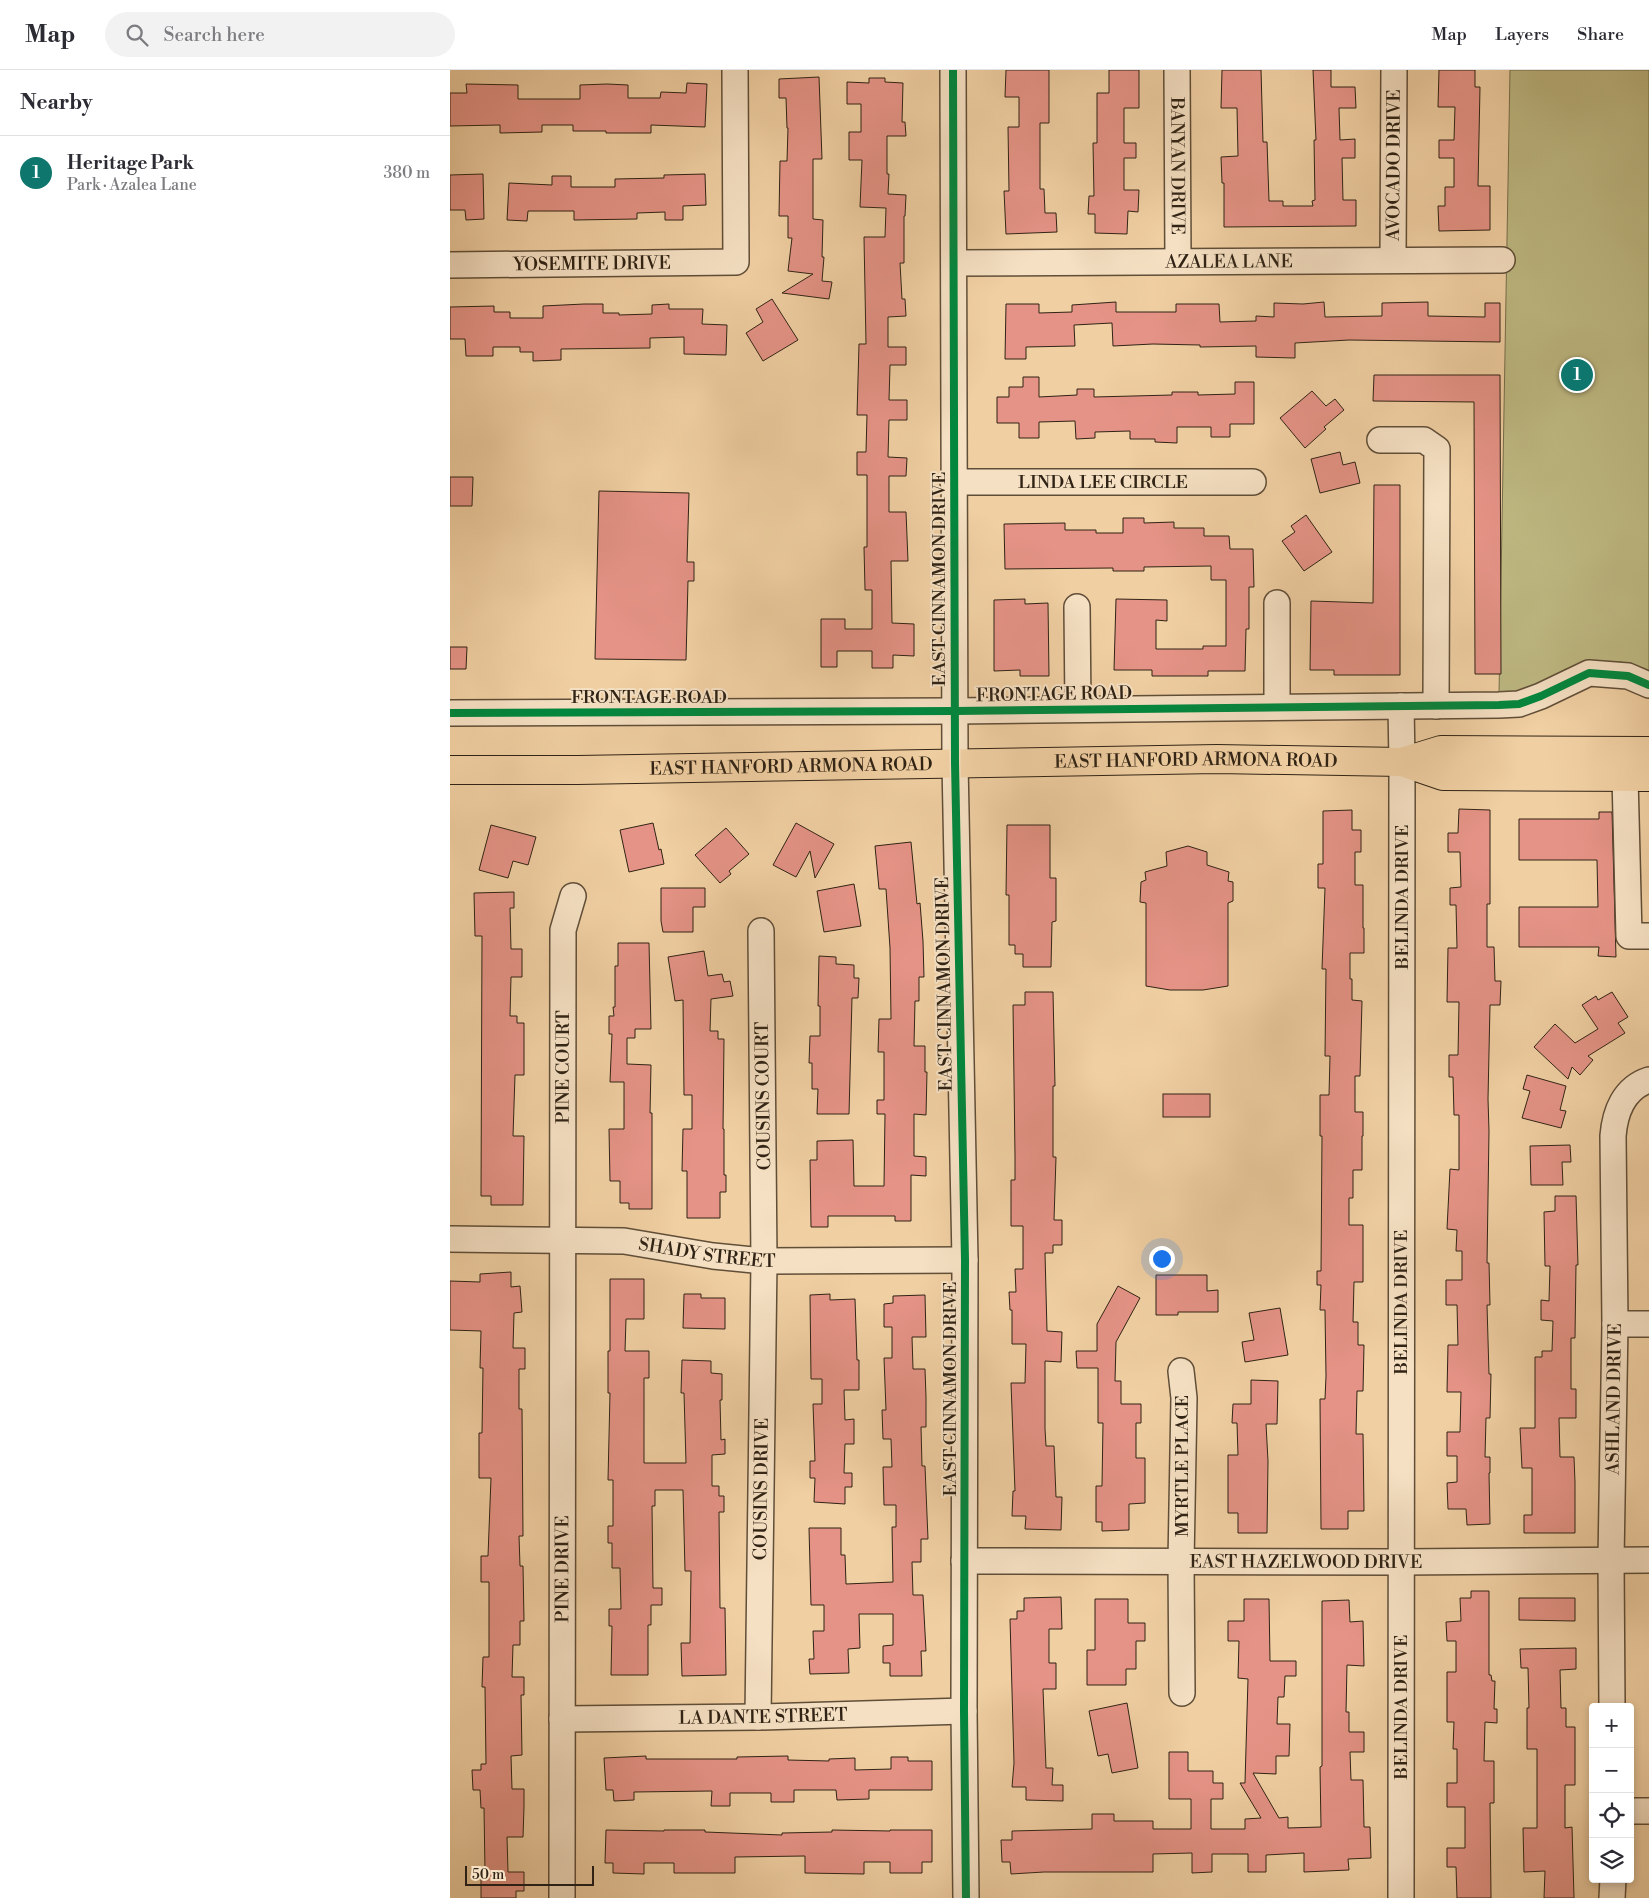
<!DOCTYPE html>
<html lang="en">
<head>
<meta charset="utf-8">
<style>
  :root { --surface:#fff; --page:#f2f2f3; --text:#2b2b33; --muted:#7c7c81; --line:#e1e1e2; --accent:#0f766e }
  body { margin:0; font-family:"Libre Bodoni",serif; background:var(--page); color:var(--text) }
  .controls { position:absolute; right:15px; bottom:15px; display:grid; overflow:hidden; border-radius:5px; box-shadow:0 2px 8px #0003 }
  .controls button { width:45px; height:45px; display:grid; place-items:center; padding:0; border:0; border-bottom:1px solid var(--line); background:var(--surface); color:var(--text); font:25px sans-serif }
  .scale { position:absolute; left:15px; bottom:12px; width:129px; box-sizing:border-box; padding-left:5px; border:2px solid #302315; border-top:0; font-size:14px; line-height:18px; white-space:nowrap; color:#302315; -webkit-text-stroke:4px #f5e0c3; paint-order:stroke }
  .you { position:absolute; left:711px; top:1188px; width:18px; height:18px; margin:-12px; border:4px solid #fff; border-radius:50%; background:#1a73e8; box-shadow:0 0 0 8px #1a73e833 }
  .badge { display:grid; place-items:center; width:32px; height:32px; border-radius:50%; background:var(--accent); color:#fff; font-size:16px; font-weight:700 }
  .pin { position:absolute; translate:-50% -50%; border:2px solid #fff; box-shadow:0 1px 5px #0006 }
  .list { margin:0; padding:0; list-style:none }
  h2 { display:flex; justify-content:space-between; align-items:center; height:65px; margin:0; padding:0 20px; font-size:21px }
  h2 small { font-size:16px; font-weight:400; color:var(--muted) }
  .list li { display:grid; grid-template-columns:32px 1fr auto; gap:15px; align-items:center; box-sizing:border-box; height:75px; padding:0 20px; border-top:1px solid var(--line) }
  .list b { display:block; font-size:19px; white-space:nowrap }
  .list p { margin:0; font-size:16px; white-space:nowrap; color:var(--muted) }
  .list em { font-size:16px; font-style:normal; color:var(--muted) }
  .icon { flex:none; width:28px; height:28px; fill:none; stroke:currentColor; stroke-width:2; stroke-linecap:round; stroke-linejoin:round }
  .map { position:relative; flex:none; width:1199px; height:1828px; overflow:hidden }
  header { display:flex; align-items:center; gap:30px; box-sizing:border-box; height:70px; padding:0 25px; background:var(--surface); border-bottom:1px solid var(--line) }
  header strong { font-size:24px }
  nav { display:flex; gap:28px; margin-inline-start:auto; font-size:18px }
  .search { width:350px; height:45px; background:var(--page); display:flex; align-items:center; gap:12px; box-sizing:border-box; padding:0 18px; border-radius:28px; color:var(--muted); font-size:19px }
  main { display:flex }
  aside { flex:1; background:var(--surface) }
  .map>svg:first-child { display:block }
  .green { fill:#beb982; stroke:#776e4c }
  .building { fill:#e59386; stroke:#302315 }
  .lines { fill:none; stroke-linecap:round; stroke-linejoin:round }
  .minor-casing { stroke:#604e38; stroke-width:28 }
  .major-casing { stroke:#302315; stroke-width:30 }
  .minor { stroke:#f5e0c3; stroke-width:25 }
  .major { stroke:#f0cfa2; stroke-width:28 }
  .cycleway-casing { stroke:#f5e0c3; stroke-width:11 }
  .cycleway { stroke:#00873e; stroke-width:8 }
  .labels { text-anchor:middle; stroke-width:4; stroke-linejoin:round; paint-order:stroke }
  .street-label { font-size:18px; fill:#302315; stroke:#f5e0c3 }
</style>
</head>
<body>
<header>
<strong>Map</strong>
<div class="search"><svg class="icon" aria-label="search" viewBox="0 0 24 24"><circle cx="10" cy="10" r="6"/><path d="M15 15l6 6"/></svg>Search here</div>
<nav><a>Map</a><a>Layers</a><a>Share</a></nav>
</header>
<main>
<aside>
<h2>Nearby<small></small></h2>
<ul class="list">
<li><span class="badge">1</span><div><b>Heritage Park</b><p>Park · Azalea Lane</p></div><em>380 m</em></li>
</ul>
</aside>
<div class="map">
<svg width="1199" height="1828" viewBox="0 0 1199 1828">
  <rect width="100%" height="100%" fill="#f0cfa2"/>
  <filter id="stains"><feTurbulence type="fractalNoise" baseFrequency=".004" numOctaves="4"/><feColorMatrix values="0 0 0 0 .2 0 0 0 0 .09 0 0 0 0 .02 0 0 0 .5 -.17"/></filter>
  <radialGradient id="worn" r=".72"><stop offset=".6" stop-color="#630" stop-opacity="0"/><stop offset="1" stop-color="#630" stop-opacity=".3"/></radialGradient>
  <path class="green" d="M1060,0H1199V603L1171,592H1144L1116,599L1069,624H1049Z"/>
  <g class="building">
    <path d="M556,0H599V53H590V119H594L595,143H606L607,162L556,164L554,121H559L558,57H569V27H555Z"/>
    <path d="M659,0H689V38H674V73H686V88H674V120H689L688,142L678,141L677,164L645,163V144H638L639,126H644L643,73H647V23H659Z"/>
    <path d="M772,0H811L813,72H817L819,131H833V136H863L862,131L865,130L864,70H866L863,0H881V17H905L906,38H889L890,70L905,69V88H892L893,130H906V156L774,157V113H772L771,87L788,86L787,38H771Z"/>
    <path d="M989,0H1025V17H1030L1028,116H1040V160L989,161L988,136H995V117H1004V88H989V70H1004L1005,37H988Z"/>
    <path d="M369,7L372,89H363V149L373,150L372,187H374L372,211L382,212L379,229L332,223L363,204L338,201L342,168H338V146H329L330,91H337L338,58H337L336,28H329V9Z"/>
    <path d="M419,8H435V12L453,13L452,52H455L456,66H437V104H439L438,124L456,125L455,146H454V193H450L452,229H455L456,246L438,247V277H456V295H440L439,330H457V350H439L438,387L457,388L456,406H439V442H456L458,491H441L442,553L464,554V586L443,585V598H422V581H387V597H371V549H395V559H422V520H415L414,477H417V405H407V382H416L417,345H407L409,274H416L414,167H435L436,138L410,137L412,90H399V62H411V34H397V12L419,13Z"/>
    <path d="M237,13L257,14L255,57L201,55V63H156V61H123V55H92V62L50,63V55L0,56V23H17L16,14L68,15V29H130V15L157,14L178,15V28H210L211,22L236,23Z"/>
    <path d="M33,104L34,149L16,150L15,140H0V105Z"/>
    <path d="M255,104L256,135L233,136V150H215V142L187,143V149L124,150V141H78L77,151L57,150L59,113L102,115V106H121V117H165V109L214,108V105Z"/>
    <path d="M322,229L348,270L313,291L296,263L313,252L306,239Z"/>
    <path d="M666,232V242H726V234H769L770,252L806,251V246L824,247V233L853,234L874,232L875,247L932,246V233L978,232V246L1035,247V233H1050V272L899,270L845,273V288L806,287V276L750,277V275L703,274L663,276L662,253L624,255L625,276L576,277V289H555L556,234H589V243L622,242V235Z"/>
    <path d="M134,234H153V243H169V245L202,244V235L219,234V239H253L252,254L277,255L276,285L234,284V267L200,268V278L111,279V290L83,291V282H70V277H43V286H16L15,269H0V237L44,236V242H60V248H93V236Z"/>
    <path d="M924,305H1050L1051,604H1025L1024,332L923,331Z"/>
    <path d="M573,307H589V327L627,325V319H644V327L722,325V322H748V325L785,324V312H804V354H780V367H761V357H727V373L705,372V369H680V361L645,362V368L626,369L625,351L589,352V368H569V353H547V327H559V317H573Z"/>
    <path d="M862,321L876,336L885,329L894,340L874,357L876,359L855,378L830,348Z"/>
    <path d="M890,382L893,395L905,392L910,413L870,423L861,389Z"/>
    <path d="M0,407H23L22,436H0Z"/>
    <path d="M924,415H950V605H884V600H860L861,531L923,533Z"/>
    <path d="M149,421L239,423L237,492H244V511H238L236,590L145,589Z"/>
    <path d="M856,445L882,482L854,501L832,471L845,462L841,456Z"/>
    <path d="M673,448H694V453L724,452V458H754V466H779L780,479H803L804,517H799V559H796L795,601H758V606H702V600H664L666,529L717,530V551L706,550V579H753V576H776V510H761V496L694,497V501H663V498L555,499L554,454L615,453V460H646V463H673Z"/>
    <path d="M575,529V534L598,533L599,606H570V600L544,601V530Z"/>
    <path d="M0,577H17L16,599H0Z"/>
    <path d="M1009,739L1040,740V834H1037V877H1044L1045,911H1051L1050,935H1040L1038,1029L1039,1061L1037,1193H1039L1040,1235H1037L1039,1304H1041L1040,1348H1036L1035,1387H1040V1403H1039L1040,1454L1017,1455L1016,1439H998L997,1413L1007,1412V1386H997V1362H1010L1011,1322H997L998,1275H1008L1007,1235H996V1210H1012V1181H1006L1007,1160L997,1159L1000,1099L1009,1100V1045H1004L1003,1007H999V985H1008L1009,932H997L998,878H1007L1006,835H1000V818L1011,817L1010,782H998V763H1008Z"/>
    <path d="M902,740V760H911V782H905V815H913V858H914V883H900V909H902V930L912,931L910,1006H905V1042H913V1066H912V1100H903V1128H899V1155H913V1212H904L903,1252H908V1275H914L913,1321H907L906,1364H913L914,1441H898V1459H871L870,1329H875L876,1306L875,1240H870L871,1215H867V1201H871L872,1066H870V1025H879L880,986H875L876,899H872L875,818H868V794H873V741Z"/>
    <path d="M1149,742H1162L1166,887L1148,886L1149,877H1069V837H1148L1147,790H1069V749H1149Z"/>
    <path d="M203,753L209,780L211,779L214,794L179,802L170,760Z"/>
    <path d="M346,753L384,774L365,808L360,781L346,807L323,795Z"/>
    <path d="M41,755L86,767L78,795L63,791L58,808L29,800Z"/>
    <path d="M557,755H600V808H606V851L602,852L601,897H573V884H565V875H559V825H556Z"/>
    <path d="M276,758L299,784L279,801L281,804L270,813L245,785Z"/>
    <path d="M461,772L467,834L470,833L473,871L474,907H469V931H465L464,976H475V1002H477L476,1045L464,1044V1086L476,1087V1106L461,1105V1151H445V1146H378V1157H361L360,1090H367V1071L403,1070L404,1116H434L435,1044H427V1030H434V982H428L429,949H441L440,878L436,819H429L425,776Z"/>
    <path d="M738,776L757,782V795L779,802L778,811L783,812V831L778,833V916L753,920H720L696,916V833L690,832L691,812L696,810L695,802L717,796L716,782Z"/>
    <path d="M404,814L411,856L374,862L367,821Z"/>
    <path d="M211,818H255V837H243V862H213L211,851Z"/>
    <path d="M64,822V838H60L61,879H72V907H61L60,946H67V953H74V1005H65L63,1066H74L73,1135H41V1126H31L32,866H25L24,823Z"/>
    <path d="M168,873H199L201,959H185V968H177V994L201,995L200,1043H202V1139H179V1133H170V1111H160L159,1059H174V1012H160L162,964H159V946H164L163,937H165V896H168Z"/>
    <path d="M254,881L258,906L272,904L274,912L280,911L283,926L261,929L260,961H268V969H274L273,1059H274V1105H276V1122H270V1148H237V1101H232L233,1059H242V1025H234L233,930L225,931L218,887Z"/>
    <path d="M369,886L386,887V894L404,895V908H409L408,928H402L399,1044H367L368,1019H362V993H359L360,966H370V936H368Z"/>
    <path d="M575,922H603L605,1016H603V1087H606L604,1150H612V1175H603V1183H595L597,1261L612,1262L611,1292L595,1291V1359L596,1376H604L606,1427H612L611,1460L575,1459L576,1446H562L563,1421H565L561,1313H575L576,1274H562V1240H560L559,1222H566L565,1199H573V1156H561V1110H565V1086L563,935H575Z"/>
    <path d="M1162,922L1178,947L1168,953L1175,963L1138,986L1143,990L1130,1005L1122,997L1118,1009L1084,977L1105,954L1125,973L1148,959L1132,935L1146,926L1148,930Z"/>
    <path d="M1077,1005L1116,1016L1110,1040L1116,1041L1111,1058L1072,1048L1080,1021L1073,1019Z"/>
    <rect x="713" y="1024" width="47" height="23"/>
    <path d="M1120,1075L1121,1092H1112L1113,1115H1081L1080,1076Z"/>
    <path d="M1105,1126H1126L1128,1195H1126L1125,1268H1121V1319H1126V1348H1109L1110,1387H1124L1125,1412V1463H1074V1445H1082V1398H1072L1070,1358H1085V1287H1092V1281H1102L1103,1251L1091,1250V1230L1099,1231L1100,1196H1095L1094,1142L1105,1141Z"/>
    <path d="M61,1202V1217L70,1216L72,1242L64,1243L63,1278H75V1299H69V1339H72L73,1466H69L70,1496H73L74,1551H70V1575H63L62,1607H74V1625H71L72,1685L61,1686L62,1719H74V1737L73,1767H57L58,1802H74V1821H66V1828H31V1802H35L34,1738H31L30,1720H23L22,1700H31V1694H36L35,1617H32L33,1587H39V1512H31V1486H38L41,1408H29V1363H32L33,1298H30L31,1261L0,1260V1211L30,1212V1204Z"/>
    <path d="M706,1205H757V1221L768,1220V1242H728V1245H706Z"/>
    <path d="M160,1209H194V1249H176L175,1281H199V1308H194V1393H236L234,1323H231L232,1290L261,1291V1303L272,1304V1330H270L271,1370L275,1369V1384L262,1385V1416H269V1426H274V1442H269L270,1538H275L276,1605L232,1606L231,1573H240L241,1501H235L233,1420H205V1436H202L203,1518H212V1535H201V1555H198V1605H161L162,1556H159V1539H171L170,1498H162V1473H158V1456H163V1410H158L160,1323H158V1281H160Z"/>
    <path d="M668,1216L690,1228L666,1272L665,1311H671V1334H691V1353H686V1388H695V1433L679,1434V1460L652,1461V1452H646V1416H652L653,1353H648V1298H627L626,1281H647V1254Z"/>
    <path d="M234,1224H251V1228H275V1259L233,1258Z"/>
    <path d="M380,1224V1230L405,1229L407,1290H409V1320H394L395,1350L404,1349V1374H395L394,1403H402V1417H395V1434L364,1432L365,1408H360V1391H365L363,1334H372V1309H361L360,1225Z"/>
    <path d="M475,1225L476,1267H462L463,1299H475L476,1327V1357H471L472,1396H475L478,1469H471V1492H462L463,1525H473L476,1581H471L472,1606H440V1593H433V1576L443,1575V1544H409L410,1578L398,1579L399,1603L360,1604L359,1589H364L363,1561H374V1535H361L359,1458H391V1485H395L396,1514L443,1512L442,1457H446V1435H434L433,1397H442L441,1369H433L432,1340H436L434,1288H442V1257H434V1234L443,1233V1226Z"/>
    <path d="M830,1238L838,1285L795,1292L792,1272L804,1270L799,1243Z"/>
    <path d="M801,1310L828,1311L827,1354H816L818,1391L817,1463H788V1443H778V1385H788L787,1353H782L783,1334H801Z"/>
    <path d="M1021,1521H1039V1605H1041L1042,1611H1045L1044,1639H1047V1653L1035,1652L1034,1691H1044V1733H1040L1041,1828H1007L1006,1797H997V1778H1015V1737H997V1713H1007V1679H1003L1004,1652H997V1602H1006V1571H997L996,1552L1011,1551L1010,1528H1021Z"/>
    <path d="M611,1527L612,1559H599V1593H606V1619H593L596,1698H603L602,1715H613V1731L576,1730V1717H562L564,1693L560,1549H567V1541H574V1528Z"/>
    <path d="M1069,1528H1125V1551L1069,1550Z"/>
    <path d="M645,1529H678V1553H695V1571H686V1599H676V1615H637V1580H645Z"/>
    <path d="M794,1529H819L820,1591H846V1606H835L834,1627H828L827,1654H840L839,1686H826V1704L803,1703L829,1748L838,1747V1758L871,1757L870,1697L872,1696V1531L899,1530L900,1552L913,1551L914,1596L897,1595L896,1642H899V1662H914V1682H900L901,1710H913L914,1757H920L921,1788L898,1789L899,1800L854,1802V1783L816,1785V1802H798V1784H762V1802L742,1803V1783L703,1784V1802H594L561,1804L560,1792H552L551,1770H562V1761L642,1759V1744H664V1751H703V1759H741V1729H719V1682H738V1701H763V1713H773V1729H761V1759H795V1749L811,1748L790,1713H795L798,1609L788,1608L789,1571H778V1551H794Z"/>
    <path d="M1126,1578V1599L1110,1600L1111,1638H1116V1657H1125V1715H1115V1758L1122,1757L1124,1828H1094L1095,1801L1074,1802L1073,1758H1087V1679H1077V1638H1079L1078,1598H1071L1070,1579Z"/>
    <path d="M677,1633L688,1698L662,1703L658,1684L648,1686L639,1641Z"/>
    <path d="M196,1686V1689H287V1687L338,1686V1690L379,1691V1689L405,1688V1700L441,1699V1687H458V1691H482V1720H419V1729L387,1730L386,1720H344V1732H321V1723H280V1736H261L262,1721L184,1722V1730L164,1731L163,1720H156L154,1688Z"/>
    <path d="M156,1760L214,1761V1760H255V1762L332,1765V1763L382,1762V1760L440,1761V1760H482V1792H472V1803H440V1792H414V1804L355,1803V1786L285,1787V1803H224V1793H194V1804L163,1803V1793H155Z"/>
  </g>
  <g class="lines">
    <defs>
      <g id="minor">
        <path d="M503,0L505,693L515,1190L514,1641L516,1828"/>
        <path id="s1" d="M727,0L728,191"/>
        <path id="s2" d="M943,190L944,0"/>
        <path id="s3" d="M505,193L1052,190"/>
        <path id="s4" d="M0,195L286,192L285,0"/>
        <path d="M930,370H974L987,379L986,636"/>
        <path id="s5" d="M503,412H803"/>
        <path d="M627,537L628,639"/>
        <path d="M951,636L952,692L951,1828"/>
        <path d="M827,637V533"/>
        <path d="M0,643L505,641L1049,635L1069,634L1091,626L1139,603L1178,606L1199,615"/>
        <path d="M1175,707L1179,866H1199"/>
        <path id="s6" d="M0,1169L174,1171L263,1186L314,1191L515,1190"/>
        <path d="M1165,1254H1199"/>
        <path d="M731,1301L734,1328L731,1492L732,1623"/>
        <path id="s7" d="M514,1491L951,1492L1199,1490"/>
        <path id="s8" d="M1162,1637L1161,1490L1165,1254L1163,1066C1165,1042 1174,1018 1199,1010"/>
        <path id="s9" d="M308,1647L314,1191L311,861"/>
        <path id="s10" d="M112,1649L308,1647L514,1641"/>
        <path d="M1180,1741H1199"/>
        <path id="s11" d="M112,1828L113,860L123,826"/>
        <path d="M1162,1828L1163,1809"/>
      </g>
      <g id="major">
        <path d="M952,692L993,706L1199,707"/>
        <path id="s12" d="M0,700H128L767,689L952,692L991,680L1199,681"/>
      </g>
    </defs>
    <use href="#minor" class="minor-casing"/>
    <use href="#major" class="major-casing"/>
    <use href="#minor" class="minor"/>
    <use href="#major" class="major"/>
    <defs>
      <g id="cycleway">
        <path d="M503,0L505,693L515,1190L514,1641L516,1828"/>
        <path d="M0,643L505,641L1049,635L1069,634L1091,626L1139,603L1178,606L1199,615"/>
      </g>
    </defs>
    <use href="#cycleway" class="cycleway-casing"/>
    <use href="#cycleway" class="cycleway"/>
  </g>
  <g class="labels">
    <g class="street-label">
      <text dy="6" stroke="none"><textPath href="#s2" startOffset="95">AVOCADO DRIVE</textPath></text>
      <text dy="6" stroke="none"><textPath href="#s1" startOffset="96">BANYAN DRIVE</textPath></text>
      <text dy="6" stroke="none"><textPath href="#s3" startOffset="274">AZALEA LANE</textPath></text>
      <text dy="6" stroke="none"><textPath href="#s4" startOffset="142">YOSEMITE DRIVE</textPath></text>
      <text dy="6" stroke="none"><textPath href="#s5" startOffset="150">LINDA LEE CIRCLE</textPath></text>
      <text transform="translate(489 509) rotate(-90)" y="6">EAST CINNAMON DRIVE</text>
      <text transform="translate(604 624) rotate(-1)" y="6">FRONTAGE ROAD</text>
      <text x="199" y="633">FRONTAGE ROAD</text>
      <text dy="6" stroke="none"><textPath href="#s12" startOffset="746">EAST HANFORD ARMONA ROAD</textPath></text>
      <text dy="6" stroke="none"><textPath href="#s12" startOffset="341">EAST HANFORD ARMONA ROAD</textPath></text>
      <text transform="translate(952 827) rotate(-90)" y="6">BELINDA DRIVE</text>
      <text transform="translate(494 914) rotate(-91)" y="6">EAST CINNAMON DRIVE</text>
      <text dy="6" stroke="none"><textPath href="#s11" startOffset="831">PINE COURT</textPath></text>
      <text transform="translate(313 1026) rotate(-91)" y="6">COUSINS COURT</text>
      <text dy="6" stroke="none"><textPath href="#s6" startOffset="258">SHADY STREET</textPath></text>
      <text transform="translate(951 1232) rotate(-90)" y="6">BELINDA DRIVE</text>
      <text transform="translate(500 1319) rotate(-90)" y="6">EAST CINNAMON DRIVE</text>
      <text dy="6" stroke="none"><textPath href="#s8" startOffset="308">ASHLAND DRIVE</textPath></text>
      <text transform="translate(732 1396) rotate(-90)" y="6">MYRTLE PLACE</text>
      <text dy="6" stroke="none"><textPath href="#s9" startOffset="228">COUSINS DRIVE</textPath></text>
      <text dy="6" stroke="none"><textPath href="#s7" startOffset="342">EAST HAZELWOOD DRIVE</textPath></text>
      <text dy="6" stroke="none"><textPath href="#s11" startOffset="329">PINE DRIVE</textPath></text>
      <text transform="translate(951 1637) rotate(-90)" y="6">BELINDA DRIVE</text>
      <text dy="6" stroke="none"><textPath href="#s10" startOffset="201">LA DANTE STREET</textPath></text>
    </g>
  </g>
  <rect width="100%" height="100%" filter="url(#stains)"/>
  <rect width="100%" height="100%" fill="url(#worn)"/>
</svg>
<div class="controls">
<button>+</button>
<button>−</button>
<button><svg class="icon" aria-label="locate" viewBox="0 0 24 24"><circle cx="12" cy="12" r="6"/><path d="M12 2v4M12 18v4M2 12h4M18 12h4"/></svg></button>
<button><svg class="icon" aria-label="layers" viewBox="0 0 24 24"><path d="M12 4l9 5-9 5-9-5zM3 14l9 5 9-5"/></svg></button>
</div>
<div class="scale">50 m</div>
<div class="you"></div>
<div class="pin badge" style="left:1127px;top:305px">1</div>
</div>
</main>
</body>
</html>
